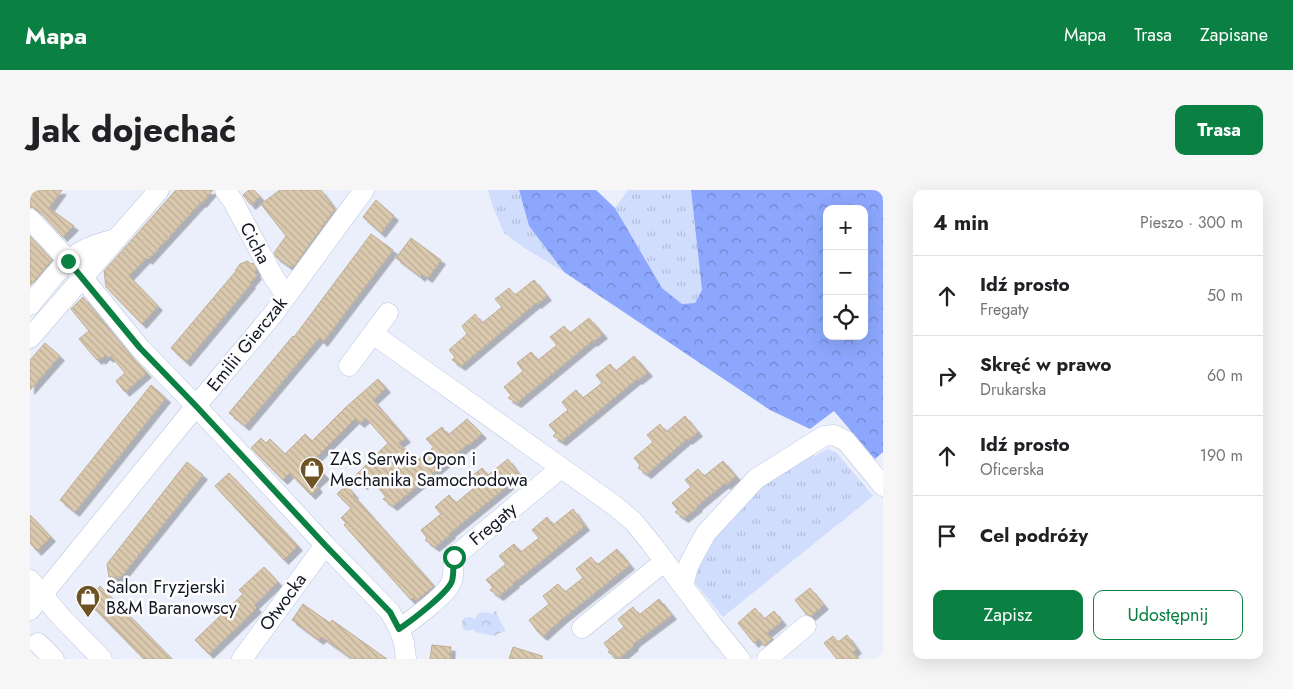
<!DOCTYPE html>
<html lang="pl">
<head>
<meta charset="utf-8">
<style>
  :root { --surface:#fff; --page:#f6f6f6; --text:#202124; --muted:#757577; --line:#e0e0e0; --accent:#0b8043 }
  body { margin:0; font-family:Jost,sans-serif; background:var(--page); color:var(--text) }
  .controls { position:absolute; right:15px; top:15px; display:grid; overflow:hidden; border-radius:10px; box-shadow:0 5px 20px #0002 }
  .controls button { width:45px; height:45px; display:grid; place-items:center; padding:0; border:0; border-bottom:1px solid var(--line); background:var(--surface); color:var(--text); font:25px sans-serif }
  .stop { position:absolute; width:15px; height:15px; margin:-11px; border:4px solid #0b8043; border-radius:50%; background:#fff }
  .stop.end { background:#0b8043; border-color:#fff; box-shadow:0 1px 5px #0008 }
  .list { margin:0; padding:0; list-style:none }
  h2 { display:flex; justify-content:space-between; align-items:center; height:65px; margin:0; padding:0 20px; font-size:21px }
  h2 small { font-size:16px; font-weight:400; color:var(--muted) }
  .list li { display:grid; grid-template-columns:32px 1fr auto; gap:15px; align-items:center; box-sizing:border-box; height:80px; padding:0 20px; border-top:1px solid var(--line) }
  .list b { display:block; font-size:19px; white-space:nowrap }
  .list p { margin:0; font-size:16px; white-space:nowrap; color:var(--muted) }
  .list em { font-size:16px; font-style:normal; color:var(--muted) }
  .actions { display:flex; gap:10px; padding:15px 20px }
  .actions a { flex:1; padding:11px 0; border:1px solid var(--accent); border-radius:10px; text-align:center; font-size:18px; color:var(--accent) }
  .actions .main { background:var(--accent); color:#fff }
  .icon { flex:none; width:28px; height:28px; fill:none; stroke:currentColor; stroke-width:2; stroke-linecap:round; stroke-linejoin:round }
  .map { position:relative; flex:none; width:853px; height:469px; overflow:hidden; border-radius:10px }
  header { display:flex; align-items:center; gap:30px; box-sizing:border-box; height:70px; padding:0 25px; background:var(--accent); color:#fff }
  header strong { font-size:24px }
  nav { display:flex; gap:28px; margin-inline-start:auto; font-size:18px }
  .intro { display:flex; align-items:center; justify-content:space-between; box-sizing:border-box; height:120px; padding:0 30px }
  h1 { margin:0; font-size:35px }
  .button { padding:12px 22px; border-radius:10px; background:var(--accent); color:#fff; font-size:18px; font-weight:700 }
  main { display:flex; gap:30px; padding:0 30px }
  aside { flex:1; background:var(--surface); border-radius:10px; box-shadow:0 5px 20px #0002 }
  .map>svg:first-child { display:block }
  .grass { fill:url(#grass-tufts) }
  .forest { fill:url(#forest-crowns); fill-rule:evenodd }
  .park { fill:url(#park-crowns) }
  .building { fill:url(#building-back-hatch); stroke:#bfae94; filter:url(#shadow) }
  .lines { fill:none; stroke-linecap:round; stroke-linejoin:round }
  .minor-casing { stroke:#bac5e1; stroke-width:21 }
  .minor { stroke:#fff; stroke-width:20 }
  .route { stroke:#0b8043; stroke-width:6 }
  .labels { text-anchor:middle; stroke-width:5; stroke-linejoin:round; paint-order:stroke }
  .street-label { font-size:18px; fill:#131721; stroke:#fdfdfd }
  .poi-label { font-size:18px; fill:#131721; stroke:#fdfdfd; text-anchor:start }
</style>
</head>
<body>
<header>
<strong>Mapa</strong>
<nav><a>Mapa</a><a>Trasa</a><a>Zapisane</a></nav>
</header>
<div class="intro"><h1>Jak dojechać</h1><a class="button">Trasa</a></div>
<main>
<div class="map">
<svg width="853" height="469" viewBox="0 0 853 469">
  <defs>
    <pattern id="grass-tufts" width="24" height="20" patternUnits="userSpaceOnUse" patternTransform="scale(1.25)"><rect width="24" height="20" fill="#d1ddfd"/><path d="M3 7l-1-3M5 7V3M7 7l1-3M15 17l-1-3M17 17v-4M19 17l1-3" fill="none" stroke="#b3bdd9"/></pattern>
    <pattern id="forest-crowns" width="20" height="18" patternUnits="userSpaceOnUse" patternTransform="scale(1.25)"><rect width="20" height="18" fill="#8ca7fd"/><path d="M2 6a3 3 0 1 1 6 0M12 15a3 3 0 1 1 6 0" fill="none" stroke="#7187cc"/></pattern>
    <pattern id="park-crowns" width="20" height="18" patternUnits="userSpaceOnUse" patternTransform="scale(1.25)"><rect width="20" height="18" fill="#d1ddfd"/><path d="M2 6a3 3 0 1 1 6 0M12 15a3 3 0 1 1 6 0" fill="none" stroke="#b3bdd9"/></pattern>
    <pattern id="building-back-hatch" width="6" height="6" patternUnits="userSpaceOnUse" patternTransform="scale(1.25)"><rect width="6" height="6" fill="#dac9ae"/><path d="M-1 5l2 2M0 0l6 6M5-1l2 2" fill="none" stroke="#baac95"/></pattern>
    <filter id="shadow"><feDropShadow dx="4.5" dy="4.5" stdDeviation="0" flood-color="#0004"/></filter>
  </defs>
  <rect width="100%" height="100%" fill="#ebeffb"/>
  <g class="grass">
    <path d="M458,0H489L499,36L534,82L496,59L474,43L463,17Z"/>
    <path d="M598,0H661L672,100L665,113L652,114L632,98L585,18Z"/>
    <path d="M797,259L806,262L843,306L693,427L665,393L667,364L729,291L779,260L785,266Z"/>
  </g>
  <path class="forest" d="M489,0H566L585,18L632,98L652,114L665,113L672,100L661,0H853V262L845,269L804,221L780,239L740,220L534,82L499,36ZM797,19H834V146H797Z"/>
  <path class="park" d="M466,421L470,431L476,441L469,443L465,446L445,442L443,439L438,441L433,439C432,434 431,432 434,428L440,427L445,429L449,423L456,422L461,424Z"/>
  <g class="building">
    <path d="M0,0H32L19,18L44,36L33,47L9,21L4,18L0,17Z"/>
    <path d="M146,0H183L172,13L171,12L118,70L116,68L99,86L128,116L112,134L76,97L74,81Z"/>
    <path d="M219,0H224L230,7L221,15L213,5Z"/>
    <path d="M250,0H291L305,19L264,76H259L246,67L244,63L256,46L231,14Z"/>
    <path d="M346,10L364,26L351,43L333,27Z"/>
    <path d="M341,44L363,60L293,152L289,148L215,236L199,223L263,146L264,147Z"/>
    <path d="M0,46L22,70L0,96Z"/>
    <path d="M381,48L411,70L398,88L392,84L391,87L366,68Z"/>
    <path d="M218,71L220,74L223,73L227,81L225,82L227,85L220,93L221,94L156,172L141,158L206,81H205L210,74Z"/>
    <path d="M504,90L517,106L507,114L506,113L431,176L422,170L425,167L419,160L437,144L432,136L445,124L452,133L472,117L465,109L479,98L485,105Z"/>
    <path d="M53,107L101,166L117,183L95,202L86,191L95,183L81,166L79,168L76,165L71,170L70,168L67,170L49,149L59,141L41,119Z"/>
    <path d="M559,128L573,144L563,152L562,151L487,213L478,208L481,205L474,197L493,181L487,173L501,162L508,170L527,155L520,147L534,136L540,143Z"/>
    <path d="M15,153L30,166L0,200V170Z"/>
    <path d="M604,166L618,182L608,190L607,189L532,251L523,246L526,243L519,235L538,220L532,212L546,200L553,208L572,193L566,185L580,174L586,181Z"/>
    <path d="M348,189L356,198L343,210L376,248L369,253L385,272L404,257L396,249L412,237L418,245L437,229L452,244L439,255L438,254L363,316L353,309L356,307L340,288L333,295L323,288L358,253L336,228L330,233L325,229L282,272L295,285L285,294L288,298L281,305L260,283L253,290L221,258L231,248L236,253L240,249L255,264L275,244L282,251L315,218Z"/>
    <path d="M121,195L136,208L45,322L30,310Z"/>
    <path d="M655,226L668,242L658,250L657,249L617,284L608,278L610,275L604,268L623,252L617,245L630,234L636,242Z"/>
    <path d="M478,269L490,286L420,343L421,344L405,357L395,350L397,348L391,340L411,324L405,317L419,305L426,313L444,298L437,290L452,278L458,285Z"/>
    <path d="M693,271L706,286L696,295L695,293L667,316L668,317L654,328L645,322L648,320L642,313L661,297L655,290L668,279L674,286Z"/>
    <path d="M157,272L173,285L91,387H79L77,374Z"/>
    <path d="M199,283L268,356L254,370L185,296Z"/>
    <path d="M316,295L324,304L323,305L404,396L386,411L383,408L381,410L314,335L316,333L311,328L321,318L307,304Z"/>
    <path d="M543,319L555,336L489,389L484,392L485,393L469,406L460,400L463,397L456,390L476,374L469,366L484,354L491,362L509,348L502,340L517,327L523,335Z"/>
    <path d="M0,325L21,347L7,361L0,353Z"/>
    <path d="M587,359L600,375L533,428L513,446L508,442L499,430L519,414L513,406L528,394L535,402L553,388L546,379L561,367L567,375Z"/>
    <path d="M234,377L248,392L224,415L227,418L179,464L165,450L213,404L209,400Z"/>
    <path d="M70,396L142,469H114L56,410Z"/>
    <path d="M780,398L794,415L781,426L776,424L765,410Z"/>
    <path d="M629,409L642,425L607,451L603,455L604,456L588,469L578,462L580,461L574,453L594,437L588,429L603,417L609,425Z"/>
    <path d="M273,414L300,433L302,430L357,469H323L292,447L289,450L262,430Z"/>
    <path d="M725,418L734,429L744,421L752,431L737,443L742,449L734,456L729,449L724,453L708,433Z"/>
    <path d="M817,445L827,459L823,462L828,469H807L794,453L803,446L808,452Z"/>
    <path d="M402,455L421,457L420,469H400Z"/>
    <path d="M483,457L512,466V469H479Z"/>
  </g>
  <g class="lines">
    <defs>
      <g id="minor">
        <path d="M195,0L203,11L244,88L251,98L258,104"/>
        <path d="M0,29L39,71L110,158L166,216L295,355L360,422L369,439L374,453L376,469"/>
        <path d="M0,115C15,97 32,72 52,61C63,55 74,52 86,49"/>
        <path d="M343,144L550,291L585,316L603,331L621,353L683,436L710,469"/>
        <path d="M0,148L129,0"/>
        <path d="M319,176L358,123"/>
        <path d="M0,390L32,428L72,469"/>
        <path d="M653,396L658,377L665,363L676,343L726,289L794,246L804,245L816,251L853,296"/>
        <path d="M0,420L166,216L244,123L334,0"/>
        <path d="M552,438L635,371"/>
        <path d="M369,439C381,431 418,404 422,391C424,384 423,374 424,367L531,278"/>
        <path d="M8,453L24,469"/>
        <path d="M212,469L295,355"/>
        <path d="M737,469L776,436"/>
      </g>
    </defs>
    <use href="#minor" class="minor-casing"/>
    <use href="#minor" class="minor"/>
  </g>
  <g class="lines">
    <path class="route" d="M38,71L110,158L166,216L295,355L360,422L369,439C381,431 418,403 422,391C424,384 423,374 424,367"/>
  </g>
  <defs>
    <symbol id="shop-pin" viewBox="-11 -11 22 30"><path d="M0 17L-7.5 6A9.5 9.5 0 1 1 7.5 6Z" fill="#6e5325" stroke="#fdfdfd"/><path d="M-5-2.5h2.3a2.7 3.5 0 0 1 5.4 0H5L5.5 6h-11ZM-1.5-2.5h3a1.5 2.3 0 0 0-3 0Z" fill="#fff"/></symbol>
  </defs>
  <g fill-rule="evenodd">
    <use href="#shop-pin" x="268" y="265" width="28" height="38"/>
    <use href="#shop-pin" x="44" y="393" width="28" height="38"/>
  </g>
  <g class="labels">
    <g class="street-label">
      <text transform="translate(225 53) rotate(62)" y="6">Cicha</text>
      <text transform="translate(217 154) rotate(-51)" y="6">Emilii Gierczak</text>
      <text transform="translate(463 334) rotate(-40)" y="6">Fregaty</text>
      <text transform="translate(253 412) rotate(-54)" y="6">Otwocka</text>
    </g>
    <g class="poi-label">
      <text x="300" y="275">ZAS Serwis Opon i<tspan x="300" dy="21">Mechanika Samochodowa</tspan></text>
      <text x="76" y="403">Salon Fryzjerski<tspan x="76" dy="21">B&amp;M Baranowscy</tspan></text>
    </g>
  </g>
</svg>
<div class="controls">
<button>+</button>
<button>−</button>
<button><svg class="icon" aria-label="locate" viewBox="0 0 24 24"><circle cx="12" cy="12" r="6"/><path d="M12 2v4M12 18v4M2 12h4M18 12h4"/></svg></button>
</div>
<div class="stop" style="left:424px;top:367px"></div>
<div class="stop end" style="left:38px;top:71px"></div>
</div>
<aside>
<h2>4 min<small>Pieszo · 300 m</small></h2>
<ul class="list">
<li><svg class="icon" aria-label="ahead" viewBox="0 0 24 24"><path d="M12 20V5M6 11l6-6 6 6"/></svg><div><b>Idź prosto</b><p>Fregaty</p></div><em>50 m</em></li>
<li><svg class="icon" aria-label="right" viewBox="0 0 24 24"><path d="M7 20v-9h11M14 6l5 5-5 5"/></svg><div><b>Skręć w prawo</b><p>Drukarska</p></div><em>60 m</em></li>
<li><svg class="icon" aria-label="ahead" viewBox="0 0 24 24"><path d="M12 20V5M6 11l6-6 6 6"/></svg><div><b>Idź prosto</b><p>Oficerska</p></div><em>190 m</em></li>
<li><svg class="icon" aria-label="arrive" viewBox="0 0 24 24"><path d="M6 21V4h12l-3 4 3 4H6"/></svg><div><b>Cel podróży</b></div></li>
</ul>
<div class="actions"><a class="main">Zapisz</a><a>Udostępnij</a></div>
</aside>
</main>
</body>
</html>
